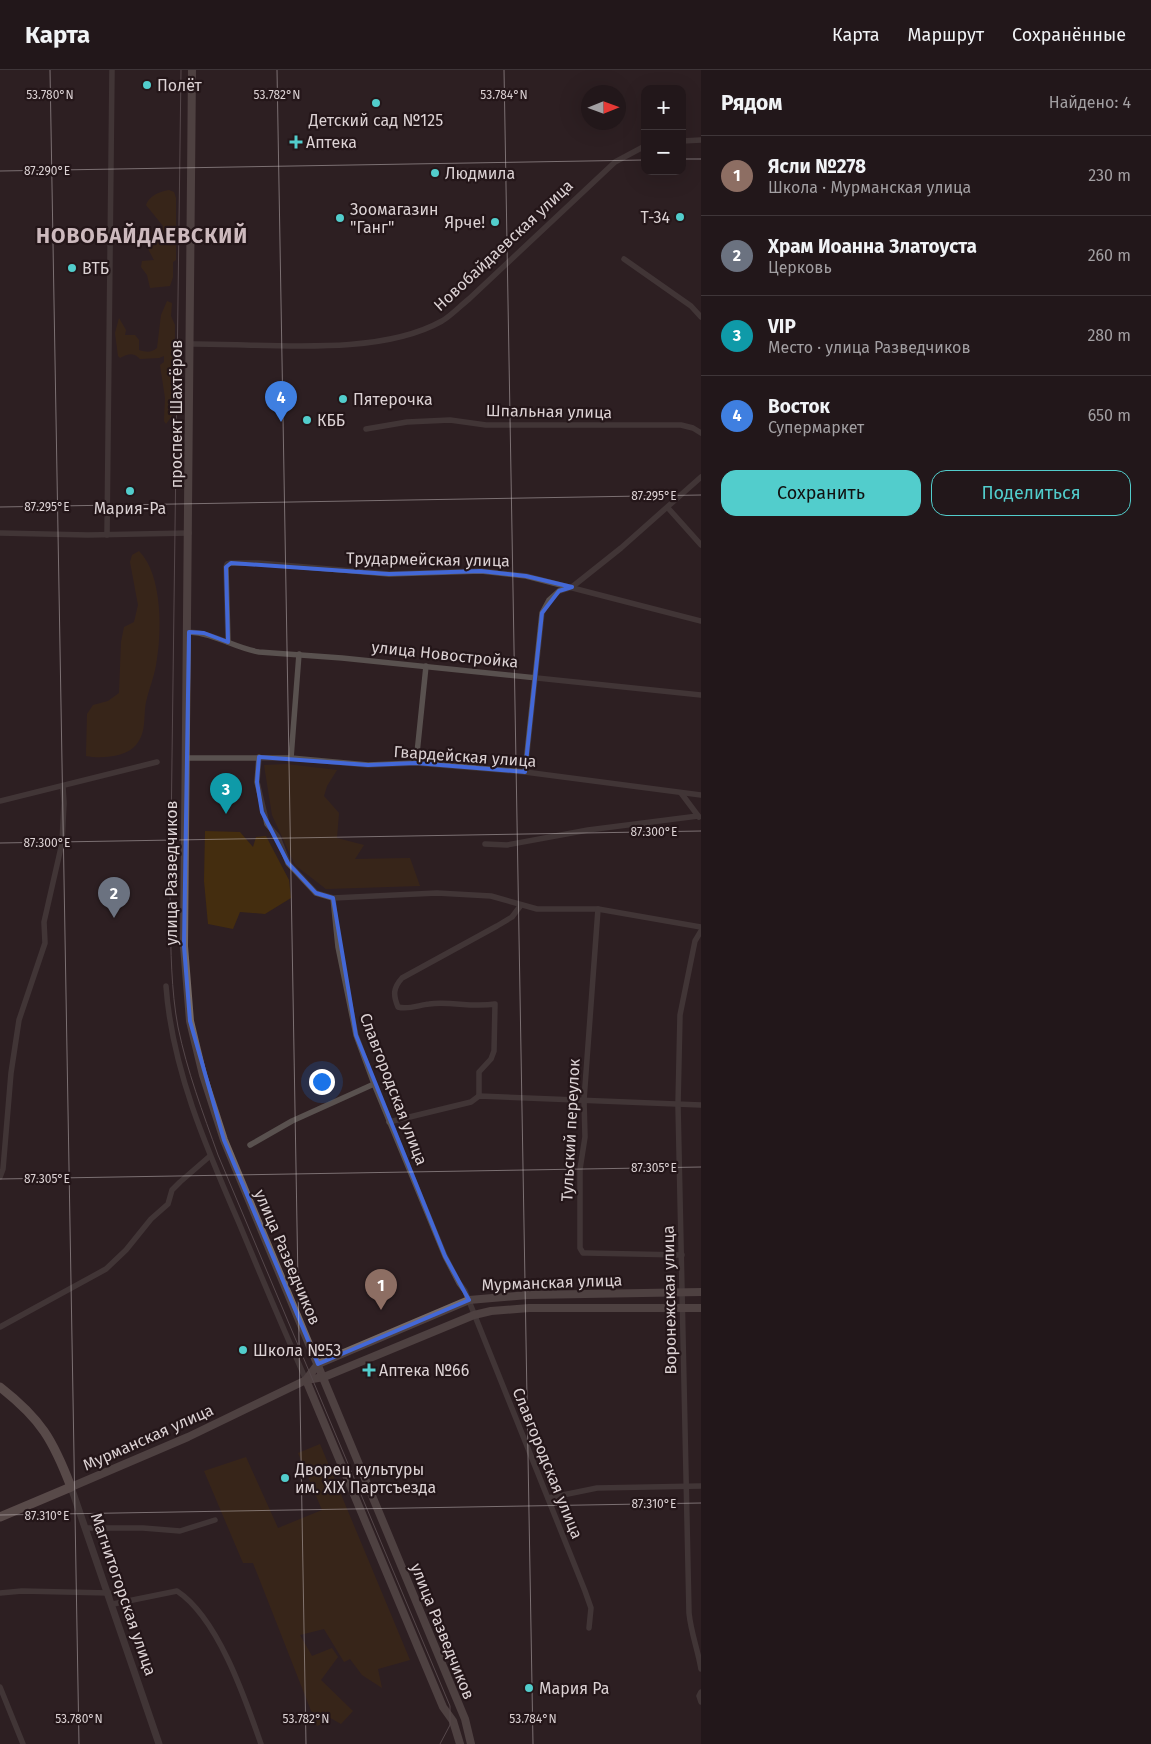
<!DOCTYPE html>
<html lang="ru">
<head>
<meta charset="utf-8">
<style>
  :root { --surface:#22171a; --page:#2e2427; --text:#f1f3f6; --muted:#a29fa2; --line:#3f3639; --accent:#52cdcc }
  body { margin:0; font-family:"Fira Sans",sans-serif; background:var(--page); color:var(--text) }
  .controls { position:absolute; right:15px; top:15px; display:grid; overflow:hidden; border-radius:10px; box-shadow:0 5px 20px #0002 }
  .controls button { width:45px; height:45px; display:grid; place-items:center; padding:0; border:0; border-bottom:1px solid var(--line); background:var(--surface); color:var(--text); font:25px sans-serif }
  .compass { position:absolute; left:581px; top:15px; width:45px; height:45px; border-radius:50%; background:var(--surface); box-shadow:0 5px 20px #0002; rotate:89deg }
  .you { position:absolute; left:321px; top:1011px; width:18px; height:18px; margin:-12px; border:4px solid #fff; border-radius:50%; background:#1a73e8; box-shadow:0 0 0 8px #1a73e833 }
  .badge { display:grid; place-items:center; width:32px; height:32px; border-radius:50%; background:var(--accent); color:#fff; font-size:16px; font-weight:700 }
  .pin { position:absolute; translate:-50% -41px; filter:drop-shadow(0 1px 2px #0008) }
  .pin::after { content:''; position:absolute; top:26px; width:18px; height:15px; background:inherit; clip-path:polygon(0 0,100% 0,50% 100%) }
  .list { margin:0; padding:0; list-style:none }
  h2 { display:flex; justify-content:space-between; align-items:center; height:65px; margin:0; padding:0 20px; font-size:21px }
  h2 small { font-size:16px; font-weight:400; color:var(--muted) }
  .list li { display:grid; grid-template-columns:32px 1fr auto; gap:15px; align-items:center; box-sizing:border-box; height:80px; padding:0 20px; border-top:1px solid var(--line) }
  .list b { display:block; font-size:19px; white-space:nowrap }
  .list p { margin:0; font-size:16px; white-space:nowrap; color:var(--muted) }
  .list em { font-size:16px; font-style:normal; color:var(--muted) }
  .actions { display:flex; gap:10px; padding:15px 20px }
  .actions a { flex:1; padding:11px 0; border:1px solid var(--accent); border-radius:15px; text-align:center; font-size:18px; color:var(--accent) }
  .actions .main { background:var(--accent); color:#111 }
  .map { position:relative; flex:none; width:701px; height:1674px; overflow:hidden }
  header { display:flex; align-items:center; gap:30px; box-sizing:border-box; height:70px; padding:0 25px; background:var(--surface); border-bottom:1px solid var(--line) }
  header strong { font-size:24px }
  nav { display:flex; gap:28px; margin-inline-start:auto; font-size:18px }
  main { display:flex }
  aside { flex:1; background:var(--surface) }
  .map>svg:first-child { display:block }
  .green { fill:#442d0f }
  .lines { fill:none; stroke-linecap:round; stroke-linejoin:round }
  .minor { stroke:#59514f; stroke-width:5.5 }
  .tertiary { stroke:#59514f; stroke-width:7 }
  .secondary { stroke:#766a67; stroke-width:8 }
  .primary { stroke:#8d7e79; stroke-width:9 }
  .tram { stroke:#85797b; stroke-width:1 }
  .marked { fill:none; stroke:#4368d7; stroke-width:4; stroke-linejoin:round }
  .ticks { fill:none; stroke:#dcd2d4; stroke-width:1; stroke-opacity:0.45 }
  .poi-dot { fill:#52cdcc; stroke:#241619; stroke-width:2 }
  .labels { text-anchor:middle; stroke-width:4.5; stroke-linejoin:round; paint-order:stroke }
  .poi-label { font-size:16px; fill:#dcd2d4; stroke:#241619; text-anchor:start }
  .street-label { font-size:16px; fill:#dcd2d4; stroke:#241619 }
  .district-label { font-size:21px; font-weight:bold; letter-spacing:1px; fill:#cdbabe; stroke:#241619 }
  .ticks-label { font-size:12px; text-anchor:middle; fill:#dcd2d4; stroke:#241619; stroke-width:4.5; stroke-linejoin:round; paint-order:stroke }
</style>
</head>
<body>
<header>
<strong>Карта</strong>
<nav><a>Карта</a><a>Маршрут</a><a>Сохранённые</a></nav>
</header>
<main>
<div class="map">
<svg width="701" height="1674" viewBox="0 0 701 1674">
  <rect width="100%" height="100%" fill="#2e1f22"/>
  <g class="green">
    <path d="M169,120L174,122L176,128V190L173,192V207L170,216L150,218L147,205L141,197L142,191L154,190L147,177L148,162L162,163L163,156L146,135C150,125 159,122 169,120Z"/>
    <path d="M167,231L172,233L171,246L175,255L174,343L166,354L164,351L165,328L160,295L164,292V286L159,288L140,289C133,282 128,284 120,288L118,286L115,263L119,248L126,260L125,265H135L139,270V280C146,282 151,283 157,278L161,245Z"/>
    <path d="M139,481C163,505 162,564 156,595C154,607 149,619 146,632C143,647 147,662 136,675C126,687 101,689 86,686L87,644L93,635L108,631L119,623L121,572L124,557L134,552L138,535L130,492L132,485Z"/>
    <path d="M286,694L337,700L327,716L324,726L339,743L337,768L364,775L355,789L410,788L420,816L326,819L295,795L272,745L264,695Z"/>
    <path d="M205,761L240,762L253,777L256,767L266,766L289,810L291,828L265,844L240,842L233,859L208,854L204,811Z"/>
    <path d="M320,1374L410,1590L378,1599L382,1618L362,1605L350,1589L344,1592L324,1559L300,1565L312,1586L332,1578L338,1587L321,1610L353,1641L341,1654L325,1645L326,1652L317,1656L253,1493H243L204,1401L246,1387L278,1458L322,1440L298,1383Z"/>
  </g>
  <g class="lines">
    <g class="minor">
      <path d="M682,71L701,70"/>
      <path d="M624,189L691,236L701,247"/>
      <path d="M189,274C264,273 376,288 442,251C452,245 460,236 469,229L615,92L645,76"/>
      <path d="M366,359L407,352L450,350L486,355H681L693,358L701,363"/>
      <path d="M668,438L701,475"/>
      <path d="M0,463L88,465L189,463"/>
      <path d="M107,465L112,0"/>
      <path d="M189,562C214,563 235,578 259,582L342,588L701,625"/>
      <path d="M228,572L226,497L227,494L231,493H258L389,504L481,501L526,506L701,551"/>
      <path d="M259,687L257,712L267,754L278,767L288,793L316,823L333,828L437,823L491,826L537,839H598L701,857"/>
      <path d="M185,688H291L368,695L416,693L525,702L701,725"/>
      <path d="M291,688L299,584"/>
      <path d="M416,693L426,596"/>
      <path d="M525,702L542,543L549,530L559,521L572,517L621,478L701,407"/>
      <path d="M681,723L699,747"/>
      <path d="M0,731L157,692"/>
      <path d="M485,774L507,775L588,760L698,746"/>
      <path d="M333,828L338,877L356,965L374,1014L445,1186L459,1213L465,1221L585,1521L591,1538L589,1558"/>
      <path d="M598,839L584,1030L585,1067L580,1099V1178L583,1183H587L682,1185"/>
      <path d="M701,861L695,871L680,945L678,1035L689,1543C691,1563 698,1580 701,1599"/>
      <path d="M166,916C172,999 206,1077 239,1153C261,1206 283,1258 306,1310"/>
      <path d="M479,1026V1002L491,989L494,981L495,934C472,938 451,931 429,934C419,935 408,940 398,937C393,925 393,918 402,908L497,856L512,847L521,835"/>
      <path d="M389,1052L471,1032L479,1026L701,1035"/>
      <path d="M250,1075L292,1051L374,1014"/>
      <path d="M0,1107L3,1099L11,1003L19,950L45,873L44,852L62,773L64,733L63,717"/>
      <path d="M0,1257L106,1199L126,1180L151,1149L168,1134L172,1120L180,1112L210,1086"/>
      <path d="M548,1428L597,1418L701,1416"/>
      <path d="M86,1458H143L180,1461L215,1450"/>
      <path d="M0,1523L22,1521L109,1523"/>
      <path d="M113,1534L177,1521C218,1548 245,1628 261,1674"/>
      <path d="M0,1617L23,1674"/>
      <path d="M701,1622L699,1626L701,1632"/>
    </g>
    <path class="tertiary" d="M71,1417L159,1674"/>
    <g class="secondary">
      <path d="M192,0L184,876L190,951L203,1005L224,1070L465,1649L471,1674"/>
      <path d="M306,1310L318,1294L469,1230L528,1225L701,1222"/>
      <path d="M306,1310L443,1637L453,1651L460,1674"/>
      <path d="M71,1417L188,1367L306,1310L324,1307L474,1245L491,1241L529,1238H701"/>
    </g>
    <path class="primary" d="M0,1317C41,1349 53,1370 71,1417L0,1447"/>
    <path class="tram" d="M181,0L170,842C171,880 171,920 178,957C187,1001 203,1043 218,1085L450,1636V1655L440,1674"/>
  </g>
  <path d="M0 0H701V1674H0ZM231,493L389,504L481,501L526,506L572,517L559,521L542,543L525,702L416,693L368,695L259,687L257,712L262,742L288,793L316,823L333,828L356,965L445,1186L469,1230L318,1294L224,1070L190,951L184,876L189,562L204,563L228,572L226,497Z" fill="#2e1f22" fill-opacity=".55" fill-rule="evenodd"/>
  <path class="marked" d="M231,493L389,504L481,501L526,506L572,517L559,521L542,543L525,702L416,693L368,695L259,687L257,712L262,742L288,793L316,823L333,828L356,965L445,1186L469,1230L318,1294L224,1070L190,951L184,876L189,562L204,563L228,572L226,497Z"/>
  <path class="ticks" d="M50,0L79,1674M277,0L306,1674M504,0L533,1674M682,89H701M0,101L645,90M0,437L701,425M0,773L701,761M0,1109L701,1097M0,1445L701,1433"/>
  <g class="poi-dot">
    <circle cx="147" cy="15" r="5"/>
    <circle cx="376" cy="33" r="5"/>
    <path d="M293.5 64.5h5v5h5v5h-5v5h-5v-5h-5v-5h5z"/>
    <circle cx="435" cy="103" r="5"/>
    <circle cx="680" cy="147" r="5"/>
    <circle cx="340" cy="148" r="5"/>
    <circle cx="495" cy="152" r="5"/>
    <circle cx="72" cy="198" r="5"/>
    <circle cx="343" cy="329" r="5"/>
    <circle cx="307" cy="350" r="5"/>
    <circle cx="130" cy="421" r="5"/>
    <circle cx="243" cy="1280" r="5"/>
    <path d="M366.5 1292.5h5v5h5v5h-5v5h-5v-5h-5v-5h5z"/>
    <circle cx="285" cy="1408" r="5"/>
    <circle cx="529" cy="1618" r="5"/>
  </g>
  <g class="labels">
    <g class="poi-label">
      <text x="157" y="21">Полёт</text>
      <text x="376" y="56" text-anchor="middle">Детский сад №125</text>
      <text x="306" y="78">Аптека</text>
      <text x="445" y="109">Людмила</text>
      <text x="350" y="145">Зоомагазин<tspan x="350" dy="18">"Ганг"</tspan></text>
      <text x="670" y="153" text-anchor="end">T-34</text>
      <text x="485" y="158" text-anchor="end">Ярче!</text>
      <text x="82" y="204">ВТБ</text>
      <text x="353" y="335">Пятерочка</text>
      <text x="317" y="356">КББ</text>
      <text x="130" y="444" text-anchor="middle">Мария-Ра</text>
      <text x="253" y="1286">Школа №53</text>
      <text x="379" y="1306">Аптека №66</text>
      <text x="295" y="1405">Дворец культуры<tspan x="295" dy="18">им. XIX Партсъезда</tspan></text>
      <text x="539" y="1624">Мария Ра</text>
    </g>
    <g class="street-label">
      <text transform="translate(503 175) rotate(-43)" y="6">Новобайдаевская улица</text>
      <text transform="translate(549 341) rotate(1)" y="6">Шпальная улица</text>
      <text transform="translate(176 344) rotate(-90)" y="6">проспект Шахтёров</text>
      <text transform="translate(428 489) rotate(1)" y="6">Трудармейская улица</text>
      <text transform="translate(445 584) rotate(6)" y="6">улица Новостройка</text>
      <text transform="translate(465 686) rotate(4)" y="6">Гвардейская улица</text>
      <text transform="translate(171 803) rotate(-90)" y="6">улица Разведчиков</text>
      <text transform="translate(394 1019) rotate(69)" y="6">Славгородская улица</text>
      <text transform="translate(570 1060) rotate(-87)" y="6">Тульский переулок</text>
      <text transform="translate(288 1187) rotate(67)" y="6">улица Разведчиков</text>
      <text transform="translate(552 1212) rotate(-2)" y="6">Мурманская улица</text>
      <text transform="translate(669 1230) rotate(-91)" y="6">Воронежская улица</text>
      <text transform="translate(148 1367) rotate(-24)" y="6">Мурманская улица</text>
      <text transform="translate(548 1393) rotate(68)" y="6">Славгородская улица</text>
      <text transform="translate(124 1524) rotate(71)" y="6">Магнитогорская улица</text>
      <text transform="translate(443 1561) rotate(68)" y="6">улица Разведчиков</text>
    </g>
    <g class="district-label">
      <text x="142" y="173">НОВОБАЙДАЕВСКИЙ</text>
    </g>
  </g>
  <g class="ticks-label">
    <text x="50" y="29">53.780°N</text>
    <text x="277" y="29">53.782°N</text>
    <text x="504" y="29">53.784°N</text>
    <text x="47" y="105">87.290°E</text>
    <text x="654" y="430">87.295°E</text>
    <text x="47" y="441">87.295°E</text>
    <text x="654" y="766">87.300°E</text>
    <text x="47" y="777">87.300°E</text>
    <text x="654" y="1102">87.305°E</text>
    <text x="47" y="1113">87.305°E</text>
    <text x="654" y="1438">87.310°E</text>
    <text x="47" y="1450">87.310°E</text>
    <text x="79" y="1653">53.780°N</text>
    <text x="306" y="1653">53.782°N</text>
    <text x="533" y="1653">53.784°N</text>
  </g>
</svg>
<div class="controls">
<button>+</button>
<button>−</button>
</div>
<svg class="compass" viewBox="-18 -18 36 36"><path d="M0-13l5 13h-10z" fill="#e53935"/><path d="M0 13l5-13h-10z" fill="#a29fa2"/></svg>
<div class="you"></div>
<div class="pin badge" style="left:381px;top:1240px;background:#8d6e63">1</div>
<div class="pin badge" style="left:114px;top:848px;background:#6b7280">2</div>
<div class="pin badge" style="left:226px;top:744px;background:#0f9aa8">3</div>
<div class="pin badge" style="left:281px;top:352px;background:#3f7fe0">4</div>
</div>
<aside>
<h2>Рядом<small>Найдено: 4</small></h2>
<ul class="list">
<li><span class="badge" style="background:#8d6e63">1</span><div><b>Ясли №278</b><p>Школа · Мурманская улица</p></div><em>230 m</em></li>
<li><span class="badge" style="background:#6b7280">2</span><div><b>Храм Иоанна Златоуста</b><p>Церковь</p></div><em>260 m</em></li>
<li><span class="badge" style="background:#0f9aa8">3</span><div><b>VIP</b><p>Место · улица Разведчиков</p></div><em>280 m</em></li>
<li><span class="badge" style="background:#3f7fe0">4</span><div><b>Восток</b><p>Супермаркет</p></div><em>650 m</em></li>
</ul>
<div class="actions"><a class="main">Сохранить</a><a>Поделиться</a></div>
</aside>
</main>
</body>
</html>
